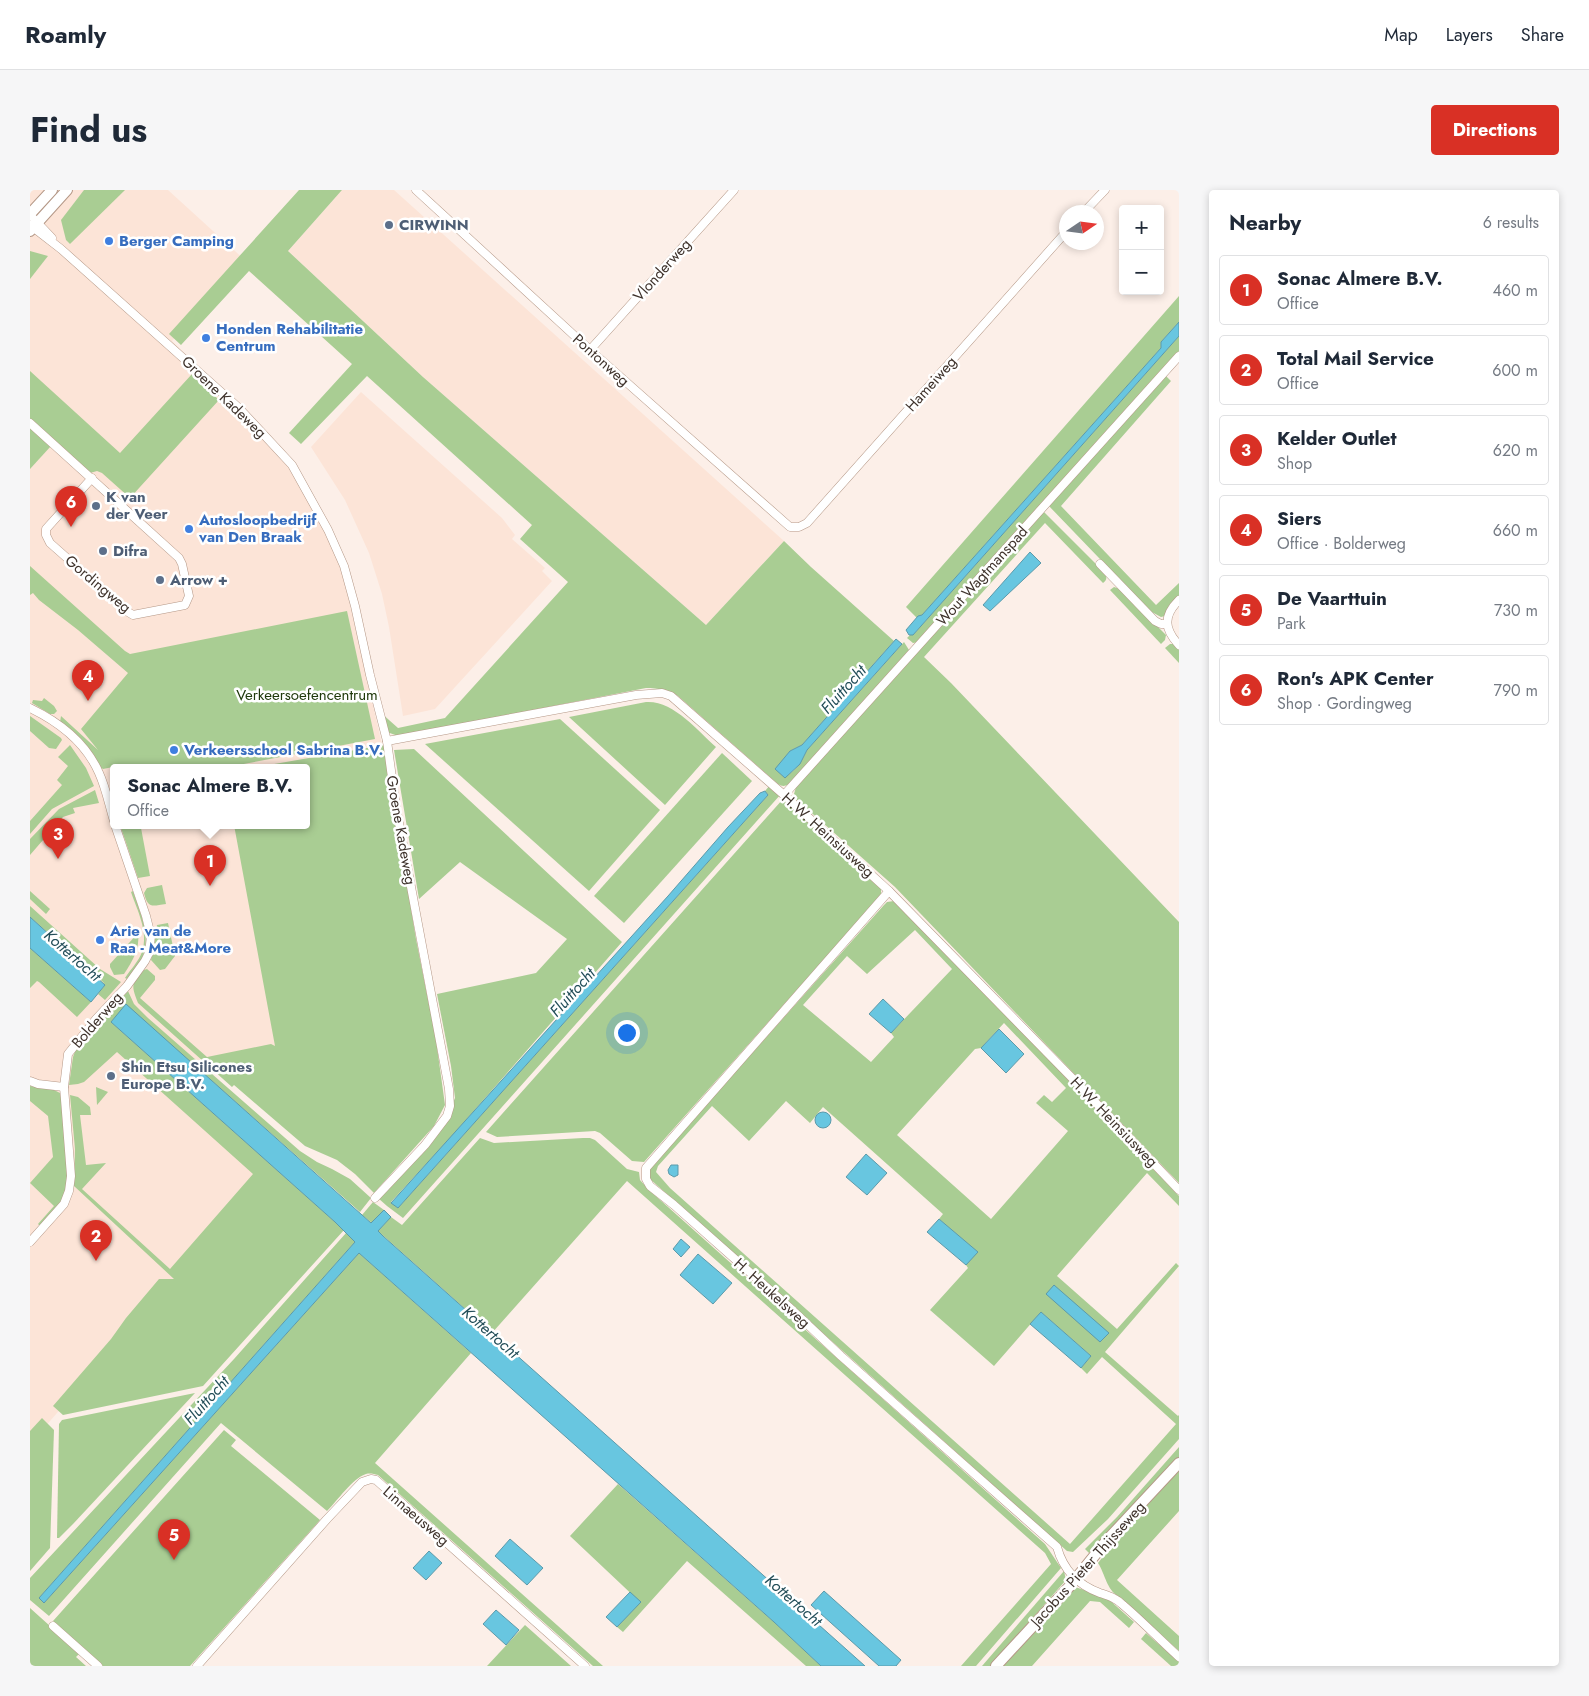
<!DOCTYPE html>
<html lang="en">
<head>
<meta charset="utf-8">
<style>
  :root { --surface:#fff; --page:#f6f6f7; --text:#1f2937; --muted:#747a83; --line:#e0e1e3; --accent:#d93025 }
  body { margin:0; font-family:Jost,sans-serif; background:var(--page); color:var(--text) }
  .controls { position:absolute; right:15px; top:15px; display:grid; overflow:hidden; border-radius:5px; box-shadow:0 2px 8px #0003 }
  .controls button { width:45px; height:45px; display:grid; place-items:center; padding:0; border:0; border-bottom:1px solid var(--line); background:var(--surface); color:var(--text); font:25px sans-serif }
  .compass { position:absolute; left:1029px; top:15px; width:45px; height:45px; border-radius:50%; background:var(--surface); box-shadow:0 2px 8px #0003; rotate:77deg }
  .you { position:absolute; left:596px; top:842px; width:18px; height:18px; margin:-12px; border:4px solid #fff; border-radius:50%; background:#1a73e8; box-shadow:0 0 0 8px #1a73e833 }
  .badge { display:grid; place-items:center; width:32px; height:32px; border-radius:50%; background:var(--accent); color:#fff; font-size:16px; font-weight:700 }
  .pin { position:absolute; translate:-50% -41px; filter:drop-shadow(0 1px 2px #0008) }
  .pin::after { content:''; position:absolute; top:26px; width:18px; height:15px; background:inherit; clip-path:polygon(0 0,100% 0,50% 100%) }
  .popup { position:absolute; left:80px; top:574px; width:200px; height:65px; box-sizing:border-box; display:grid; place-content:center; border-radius:5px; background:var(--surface); filter:drop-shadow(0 1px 4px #0005); font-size:16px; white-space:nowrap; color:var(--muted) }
  .popup b { font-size:19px; color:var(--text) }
  .popup::after { content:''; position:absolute; left:50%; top:100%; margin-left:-10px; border:10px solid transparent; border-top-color:var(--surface) }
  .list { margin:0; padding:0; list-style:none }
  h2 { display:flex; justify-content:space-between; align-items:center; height:65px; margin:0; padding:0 20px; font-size:21px }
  h2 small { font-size:16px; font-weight:400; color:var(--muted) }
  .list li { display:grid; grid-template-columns:32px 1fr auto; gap:15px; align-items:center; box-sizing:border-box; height:70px; margin:0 10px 10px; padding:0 10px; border:1px solid var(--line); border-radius:5px }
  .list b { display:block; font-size:19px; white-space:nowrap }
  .list p { margin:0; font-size:16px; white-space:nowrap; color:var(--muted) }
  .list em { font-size:16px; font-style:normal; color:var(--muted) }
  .map { position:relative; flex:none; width:1149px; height:1476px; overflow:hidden; border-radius:5px }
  header { display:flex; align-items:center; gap:30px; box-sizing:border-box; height:70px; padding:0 25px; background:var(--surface); border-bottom:1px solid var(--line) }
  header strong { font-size:24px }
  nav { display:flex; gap:28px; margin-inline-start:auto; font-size:18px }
  .intro { display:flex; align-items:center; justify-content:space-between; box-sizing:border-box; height:120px; padding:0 30px }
  h1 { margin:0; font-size:35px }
  .button { padding:12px 22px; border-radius:5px; background:var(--accent); color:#fff; font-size:18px; font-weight:700 }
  main { display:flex; gap:30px; padding:0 30px }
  aside { flex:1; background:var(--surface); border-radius:5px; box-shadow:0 2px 8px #0003 }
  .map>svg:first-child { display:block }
  .built { fill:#fce4d7 }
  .green { fill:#a9cd93; fill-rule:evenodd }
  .water { fill:#68c6e0; stroke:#5c9aaa }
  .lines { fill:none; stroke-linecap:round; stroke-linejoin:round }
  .street-casing { stroke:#b59887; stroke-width:9 }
  .secondary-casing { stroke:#b59887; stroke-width:12 }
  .street { stroke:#fff; stroke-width:8 }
  .secondary { stroke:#fff; stroke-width:10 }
  .service-dot { fill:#5c6f8a; stroke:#fff; stroke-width:2 }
  .shop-dot { fill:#3f7fe0; stroke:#fff; stroke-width:2 }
  .labels { text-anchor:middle; stroke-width:5; stroke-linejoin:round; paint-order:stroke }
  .service-label { font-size:15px; font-weight:bold; fill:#4e5e75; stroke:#fff; text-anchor:start }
  .shop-label { font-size:15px; font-weight:bold; fill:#366cbe; stroke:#fff; text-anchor:start }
  .street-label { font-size:15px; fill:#3f332c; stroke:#fff }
  .park-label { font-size:15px; fill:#20390c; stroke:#fff }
  .water-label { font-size:16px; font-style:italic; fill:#234e59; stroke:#fff }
</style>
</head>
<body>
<header>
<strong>Roamly</strong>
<nav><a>Map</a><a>Layers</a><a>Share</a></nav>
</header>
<div class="intro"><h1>Find us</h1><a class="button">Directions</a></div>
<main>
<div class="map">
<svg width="1149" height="1476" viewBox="0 0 1149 1476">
  <rect width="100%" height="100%" fill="#fcefe8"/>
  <g class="built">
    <path d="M0,0H138L217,72L142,151L255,261L303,341L353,559L249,577H84V635H217L261,856L155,881L250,967L0,1254Z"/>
    <path d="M312,0H364L754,351L676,435L393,187L258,61Z"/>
    <path d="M331,202L472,328L485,345L482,349L515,378L512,381L522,391L405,519L373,526L359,437L352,404L339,363L315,310L281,257Z"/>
  </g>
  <g class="green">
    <path d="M54,0H95L40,54L36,50L31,30Z"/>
    <path d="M269,0H312L258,61L393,187L676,435L754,351L781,377L864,451L772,555L760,561L746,579L754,587C766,581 772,571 777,560L874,452L879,460L763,591C758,595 754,598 748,594L648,506C638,500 628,498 616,498L368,546L357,542L350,522L368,538L415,528L538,392L490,349L502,335L337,186L271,254L259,243L322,174L219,81L151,155L139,144Z"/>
    <path d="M0,61L18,66L0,89Z"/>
    <path d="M1149,106V132L1131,152V158L892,425L887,428L876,417Z"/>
    <path d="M1149,146V161L889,452L883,453L877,448L881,444L883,445Z"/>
    <path d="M0,181L90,263L162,184L189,210L100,308L72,283L67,281L60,283L0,229Z"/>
    <path d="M1134,184L1141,191L1031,316L1126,415L1149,393V407L1139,416L1135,426L1131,427L1120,421L1018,315Z"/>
    <path d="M0,237L21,256L0,279Z"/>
    <path d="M1013,321L1075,383C1077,388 1077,390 1073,393L1015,333L894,467L921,493L1149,732V993L865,697L766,609L764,604L766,597Z"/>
    <path d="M0,376L95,461L100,464L317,421L345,549L198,577H83L73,579L70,577L61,562L50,548L30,532L31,526L68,560L51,539L98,483L48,440L9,410L3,403L0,405Z"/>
    <path d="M1084,397L1090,399L1136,445L1135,450L1131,454L1080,400Z"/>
    <path d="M1140,454H1143L1149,460V473L1135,458Z"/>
    <path d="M14,508L24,516L27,521L24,524H20L2,513L3,510L12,511Z"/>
    <path d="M616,512C643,510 668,541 686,557L635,615L539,527Z"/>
    <path d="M0,526L31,548L32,550L26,559L19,558L0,541Z"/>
    <path d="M530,529L630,620L559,701L395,554Z"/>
    <path d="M40,555L56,578L64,596L22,619L0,644V631L32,595L27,590L38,576L28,567Z"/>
    <path d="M354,555L386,749L406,850L415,915L404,936L344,1003L325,984L307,970L275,956L204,895L202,897L108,813C101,794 101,795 114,780L117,779L125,786V790L110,808L177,867L241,854L245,856L204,635H276V577H227Z"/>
    <path d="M384,559L592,752L420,948L361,1012L368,1018L738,605L735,601L740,595L751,604L373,1028L357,1016L348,1008L416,929L425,908L421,876L407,804L506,783L537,749L430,672L389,709L364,560Z"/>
    <path d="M692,563L722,591L594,733L564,706Z"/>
    <path d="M65,600L69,613L43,618L45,623L33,627L0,665V649L29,619Z"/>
    <path d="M753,609L851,699V705L614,972L602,971L570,943L565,941L467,947L456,942Z"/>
    <path d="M97,635H108L111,638L120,686L108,688L91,638Z"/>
    <path d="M132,695L136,714C122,716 118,719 114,703L117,698Z"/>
    <path d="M0,701L20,719L16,724L0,709Z"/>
    <path d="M103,701C110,722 121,745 113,766C110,774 102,782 97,789L95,788C100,780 109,771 112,762C119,742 107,720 101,702Z"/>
    <path d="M864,711L958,806L1149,1006V1016L1117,983L1027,1086L1087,1139L1146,1073L1149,1076L1075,1162L1148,1226L1149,1225V1249L1078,1329L1043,1362L1037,1361L620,989L618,980L854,715L857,712ZM885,740L922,779L861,843L864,847L841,872L773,815L817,766L837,784ZM974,833L1036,898L1022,912L1014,905L1006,913L1038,941L961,1029L867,945L945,859L951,858ZM756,911L780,933L793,917L913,1024L909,1029L947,1062L936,1075L938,1078L900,1120L964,1176L1011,1122L1061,1166L1051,1178L1057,1184L1072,1167L1146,1234L1040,1354L640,998L626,982L628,976L682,916L719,951Z"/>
    <path d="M0,716L70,779L91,792L75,810L68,804L75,795L73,792L0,727Z"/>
    <path d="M138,733L145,766L135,779L130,780L121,770L127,735Z"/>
    <path d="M108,743C110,759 103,770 94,784L84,785L80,777V774Z"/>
    <path d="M0,758L61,812L47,827L9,792L7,791L0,798Z"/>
    <path d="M98,801L104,814L118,828L270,961L287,972L302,979L320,989L341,1008L330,1022L96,815L81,832L314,1040L173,1196L33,1225L23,1216L81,1149L96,1128L129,1089H144L44,996L45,959L40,905L48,907L60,917L61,925H50L56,975L76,973L52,999L140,1079L223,984L87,862L54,892L48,894L39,895L43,867L47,856Z"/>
    <path d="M0,896L22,899L30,903L32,911C34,936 42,981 36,1003C32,1017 20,1027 12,1038L8,1034L24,1016L0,993L23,967L18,926L0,911Z"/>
    <path d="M66,897L78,902L67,915Z"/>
    <path d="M450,948L464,953L553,948H560L565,950L597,979L609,982L610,990L619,1000L1015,1354L1031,1378L946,1476H931L1021,1374L1015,1363L597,991L462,1143L348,1041L361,1027L372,1035Z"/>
    <path d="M343,1012L354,1020L342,1033L332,1025Z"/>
    <path d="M316,1043L325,1052L9,1408L14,1413L329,1063L441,1163L345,1273L573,1476H563L348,1285C344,1284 340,1283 336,1284C323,1288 307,1311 297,1321L191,1233L19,1426L0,1410V1388L204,1169Z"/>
    <path d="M165,1203L43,1334L29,1348H27L29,1234L32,1230Z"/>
    <path d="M12,1228L24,1240L20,1358L0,1381V1241Z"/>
    <path d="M194,1240L206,1250L201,1256L290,1330L160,1476H73L23,1431Z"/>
    <path d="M1149,1257V1267L1059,1363L1055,1359L1087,1327Z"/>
    <path d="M1149,1280V1321L1087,1390L1149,1446V1461L1088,1406C1077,1400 1075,1384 1068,1373L1103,1329Z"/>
    <path d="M588,1294L744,1432L791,1476H776L657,1371L593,1442L587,1437L610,1412L540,1346Z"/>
    <path d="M1034,1381L1036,1390L961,1476H952Z"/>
    <path d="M1045,1397L1076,1407L1104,1432L1099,1438L1070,1412L1060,1411L1002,1476H972Z"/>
    <path d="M0,1418L50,1463L46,1467L56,1476H0Z"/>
    <path d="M495,1435L541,1476H457Z"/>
    <path d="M1116,1443L1149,1472V1476H1141L1111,1449Z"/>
  </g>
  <g class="water">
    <path d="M1149,132V146L883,445H879L876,440L888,426L892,425L1131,158V152Z"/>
    <path d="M1000,362L1011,373L960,421L953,415Z"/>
    <path d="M866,449L872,454L777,560L770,574L755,588L745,579L760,561L772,555Z"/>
    <path d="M735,601L738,605L368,1018L361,1013L638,706L698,637L730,603Z"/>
    <path d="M0,727L75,795L61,812L0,758Z"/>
    <path d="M853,809L874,829L861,843L839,824Z"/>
    <path d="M96,814L341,1033L354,1020L361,1027L348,1041L353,1046L835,1476H791L744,1432L329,1063L14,1413L9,1408L325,1052L305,1032L81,832Z"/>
    <path d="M969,839L994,864L976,883L951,858Z"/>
    <circle cx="793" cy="930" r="8"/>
    <path d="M836,964L857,983L837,1005L816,987Z"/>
    <path d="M641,975H648V985L644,987L639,984L638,980Z"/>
    <path d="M909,1029L948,1062L936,1075L897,1042Z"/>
    <path d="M651,1049L660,1057L651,1067L643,1059Z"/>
    <path d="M668,1064L702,1093L683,1114L650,1085Z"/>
    <path d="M1024,1095L1079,1143L1070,1152L1016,1104Z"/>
    <path d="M1011,1122L1061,1166L1051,1178L1000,1134Z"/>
    <path d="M480,1349L513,1378L497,1395L465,1366Z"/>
    <path d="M399,1361L412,1373L396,1390L383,1378Z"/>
    <path d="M794,1401L871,1470L866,1476H849L781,1415Z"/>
    <path d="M600,1402L611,1412L587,1437L576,1427Z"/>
    <path d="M466,1420L489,1440L476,1455L453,1434Z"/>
  </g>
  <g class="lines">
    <defs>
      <g id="street">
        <path d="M386,0L560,160L760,337H769L777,333L1036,42"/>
        <path d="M1054,22L1075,0"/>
        <path d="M4,29L22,48"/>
        <path d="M0,35L31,59L209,218L262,275L298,340L314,376L325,416L340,485L357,551L366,617L419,899L420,916L417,926L395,955L345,1008"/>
        <path d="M560,160L704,0"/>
        <path d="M0,233L149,368L152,374L159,406L155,415L103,425L98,422L20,353L16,345V339L62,288"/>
        <path d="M1070,374L1125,431L1131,434H1137"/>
        <path d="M1149,410C1133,426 1134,439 1149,455"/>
        <path d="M0,518C29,532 56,553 69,583C76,598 79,615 84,631"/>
        <path d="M357,551L606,505L632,503L641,506L754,605L859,701L1047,893L1149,1000"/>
        <path d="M754,605L1149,166"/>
        <path d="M859,701L616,978V989L620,996L644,1015L759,1117L811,1166L1027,1357C1033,1379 1048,1395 1070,1403C1079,1406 1086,1408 1093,1415C1112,1431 1130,1450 1149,1467"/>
        <path d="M0,891L8,894L34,897"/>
        <path d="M0,1052L34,1014L39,1001L41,986L34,897L38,864L66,829L97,796L115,771L119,763L121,746L116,726L85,635"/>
        <path d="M23,1436L68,1476"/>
        <path d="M167,1476L297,1329L332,1292L341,1289L346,1290L555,1476"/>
      </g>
      <g id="secondary">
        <path d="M0,24L22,0"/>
        <path d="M0,41L37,0"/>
        <path d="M966,1476L1039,1397L1078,1349L1149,1273"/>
      </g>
    </defs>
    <use href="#street" class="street-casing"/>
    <use href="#secondary" class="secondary-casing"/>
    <use href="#street" class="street"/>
    <use href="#secondary" class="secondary"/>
  </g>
  <g class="service-dot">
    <circle cx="359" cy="35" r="5"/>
    <circle cx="66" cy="316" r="5"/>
    <circle cx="73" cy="361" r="5"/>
    <circle cx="130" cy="390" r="5"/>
    <circle cx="81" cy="886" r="5"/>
  </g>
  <g class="shop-dot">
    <circle cx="79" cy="51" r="5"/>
    <circle cx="176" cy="148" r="5"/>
    <circle cx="159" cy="339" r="5"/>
    <circle cx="144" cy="560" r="5"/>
    <circle cx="70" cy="750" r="5"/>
  </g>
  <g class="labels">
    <g class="service-label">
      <text x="369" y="40">CIRWINN</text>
      <text x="76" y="312">K van<tspan x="76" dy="17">der Veer</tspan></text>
      <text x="83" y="366">Difra</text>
      <text x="140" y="395">Arrow +</text>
      <text x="91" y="882">Shin Etsu Silicones<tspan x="91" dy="17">Europe B.V.</tspan></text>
    </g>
    <g class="shop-label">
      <text x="89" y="56">Berger Camping</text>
      <text x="186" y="144">Honden Rehabilitatie<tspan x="186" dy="17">Centrum</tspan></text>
      <text x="169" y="335">Autosloopbedrijf<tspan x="169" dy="17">van Den Braak</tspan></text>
      <text x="154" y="565">Verkeersschool Sabrina B.V.</text>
      <text x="80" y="746">Arie van de<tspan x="80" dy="17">Raa - Meat&amp;More</tspan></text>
    </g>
    <g class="street-label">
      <text transform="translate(632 80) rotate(-48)" y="5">Vlonderweg</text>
      <text transform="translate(571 170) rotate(42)" y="5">Pontonweg</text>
      <text transform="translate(901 194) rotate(-48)" y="5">Hameiweg</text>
      <text transform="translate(194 207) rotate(44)" y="5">Groene Kadeweg</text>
      <text transform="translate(952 386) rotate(-48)" y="5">Wout Wagtmanspad</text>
      <text transform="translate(68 394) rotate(40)" y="5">Gordingweg</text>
      <text transform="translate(371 640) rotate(80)" y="5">Groene Kadeweg</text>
      <text transform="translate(798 645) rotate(42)" y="5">H.W. Heinsiusweg</text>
      <text transform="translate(67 830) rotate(-49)" y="5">Bolderweg</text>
      <text transform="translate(1084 932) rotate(46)" y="5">H.W. Heinsiusweg</text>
      <text transform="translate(742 1103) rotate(42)" y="5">H. Heukelsweg</text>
      <text transform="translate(386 1326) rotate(41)" y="5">Linnaeusweg</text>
      <text transform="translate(1058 1374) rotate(-48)" y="5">Jacobus Pieter Thijsseweg</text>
    </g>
    <g class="park-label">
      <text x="277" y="510">Verkeersoefencentrum</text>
    </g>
    <g class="water-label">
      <text transform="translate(813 499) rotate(-48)" y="6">Fluittocht</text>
      <text transform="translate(43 765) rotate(41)" y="6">Kottertocht</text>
      <text transform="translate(542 802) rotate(-48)" y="6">Fluittocht</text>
      <text transform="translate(461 1142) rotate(41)" y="6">Kottertocht</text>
      <text transform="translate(176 1210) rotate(-48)" y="6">Fluittocht</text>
      <text transform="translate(764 1410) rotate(41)" y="6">Kottertocht</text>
    </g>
  </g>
</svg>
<div class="controls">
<button>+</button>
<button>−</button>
</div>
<svg class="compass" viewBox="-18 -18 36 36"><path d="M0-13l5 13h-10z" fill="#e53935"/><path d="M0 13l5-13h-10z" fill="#747a83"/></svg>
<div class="you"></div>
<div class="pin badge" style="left:180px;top:696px">1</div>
<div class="popup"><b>Sonac Almere B.V.</b>Office</div>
<div class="pin badge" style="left:66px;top:1071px">2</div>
<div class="pin badge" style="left:28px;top:669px">3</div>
<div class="pin badge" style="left:58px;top:511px">4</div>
<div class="pin badge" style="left:144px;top:1370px">5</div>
<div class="pin badge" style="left:41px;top:337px">6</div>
</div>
<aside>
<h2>Nearby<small>6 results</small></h2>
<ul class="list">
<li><span class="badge">1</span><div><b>Sonac Almere B.V.</b><p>Office</p></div><em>460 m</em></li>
<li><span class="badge">2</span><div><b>Total Mail Service</b><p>Office</p></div><em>600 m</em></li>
<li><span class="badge">3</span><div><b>Kelder Outlet</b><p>Shop</p></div><em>620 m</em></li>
<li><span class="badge">4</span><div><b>Siers</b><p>Office · Bolderweg</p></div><em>660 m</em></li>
<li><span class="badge">5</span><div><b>De Vaarttuin</b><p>Park</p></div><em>730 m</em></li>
<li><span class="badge">6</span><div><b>Ron's APK Center</b><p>Shop · Gordingweg</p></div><em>790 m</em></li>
</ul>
</aside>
</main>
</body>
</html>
